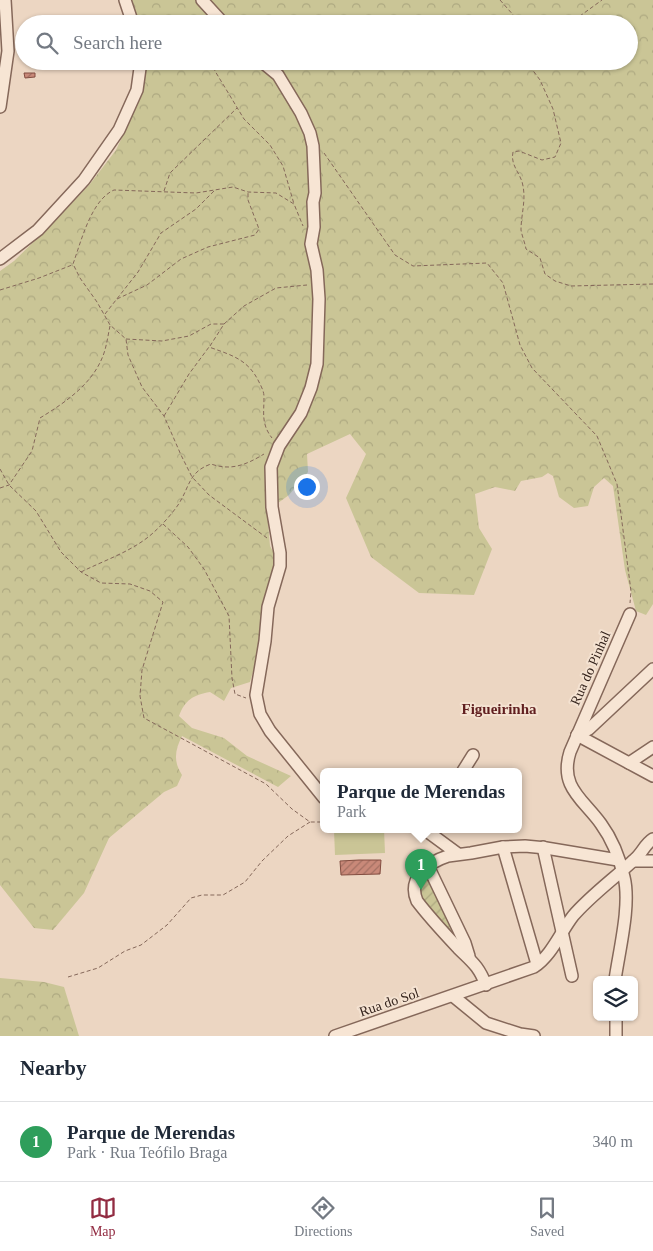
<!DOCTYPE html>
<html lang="en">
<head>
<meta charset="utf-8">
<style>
  :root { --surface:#fff; --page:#f2f2f3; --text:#1f2937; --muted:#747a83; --line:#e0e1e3; --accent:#922c42 }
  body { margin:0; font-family:Georgia,serif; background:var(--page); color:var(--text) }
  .controls { position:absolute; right:15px; bottom:15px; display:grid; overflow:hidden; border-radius:8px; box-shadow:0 1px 4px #0004 }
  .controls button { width:45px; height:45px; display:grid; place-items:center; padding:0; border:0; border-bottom:1px solid var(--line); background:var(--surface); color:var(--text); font:25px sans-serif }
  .you { position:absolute; left:306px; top:486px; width:18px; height:18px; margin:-12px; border:4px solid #fff; border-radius:50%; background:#1a73e8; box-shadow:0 0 0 8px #1a73e833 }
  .badge { display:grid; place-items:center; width:32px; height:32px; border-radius:50%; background:var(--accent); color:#fff; font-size:16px; font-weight:700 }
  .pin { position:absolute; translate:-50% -41px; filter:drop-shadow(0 1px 2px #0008) }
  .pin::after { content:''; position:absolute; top:26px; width:18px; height:15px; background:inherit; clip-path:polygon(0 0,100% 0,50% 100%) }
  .popup { position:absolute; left:320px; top:768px; width:202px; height:65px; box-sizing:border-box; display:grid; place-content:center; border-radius:8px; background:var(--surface); filter:drop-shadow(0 1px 4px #0005); font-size:16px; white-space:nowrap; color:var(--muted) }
  .popup b { font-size:19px; color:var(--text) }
  .popup::after { content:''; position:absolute; left:50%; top:100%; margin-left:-10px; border:10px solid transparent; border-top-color:var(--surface) }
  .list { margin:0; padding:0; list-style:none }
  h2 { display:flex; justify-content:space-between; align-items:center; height:65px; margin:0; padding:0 20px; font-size:21px }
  h2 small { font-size:16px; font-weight:400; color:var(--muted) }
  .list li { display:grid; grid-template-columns:32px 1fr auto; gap:15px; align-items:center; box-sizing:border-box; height:80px; padding:0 20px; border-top:1px solid var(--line) }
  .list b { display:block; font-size:19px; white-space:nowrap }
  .list p { margin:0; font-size:16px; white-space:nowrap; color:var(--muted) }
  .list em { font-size:16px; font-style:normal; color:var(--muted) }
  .icon { flex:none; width:28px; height:28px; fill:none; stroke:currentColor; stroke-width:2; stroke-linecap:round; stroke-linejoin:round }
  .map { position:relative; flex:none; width:653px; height:1036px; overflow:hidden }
  .search { position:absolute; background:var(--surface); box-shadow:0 1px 4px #0004; left:15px; right:15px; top:15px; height:55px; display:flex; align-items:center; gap:12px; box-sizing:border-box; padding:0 18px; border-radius:28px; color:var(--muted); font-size:19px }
  .sheet { height:145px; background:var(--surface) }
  nav { display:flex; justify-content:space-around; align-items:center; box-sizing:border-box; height:70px; border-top:1px solid var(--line); background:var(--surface); font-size:14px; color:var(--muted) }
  nav a { display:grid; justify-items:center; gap:2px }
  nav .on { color:var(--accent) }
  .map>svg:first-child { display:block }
  .forest { fill:url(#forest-crowns) }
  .garden { fill:url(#garden-furrows) }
  .pitch { fill:#cac596 }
  .building { fill:url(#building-hatch); stroke:#834d40 }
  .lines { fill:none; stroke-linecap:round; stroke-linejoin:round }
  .minor-casing { stroke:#85685a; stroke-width:14 }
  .path { stroke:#85685a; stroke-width:1; stroke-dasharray:4 2.5; stroke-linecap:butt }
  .minor { stroke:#f7e5d4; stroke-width:11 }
  .labels { text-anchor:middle; stroke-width:4; stroke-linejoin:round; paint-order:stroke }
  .street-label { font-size:14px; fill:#35241d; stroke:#f4e2d1 }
  .neighbourhood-label { font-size:15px; font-weight:bold; fill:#601e1f; stroke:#f4e2d1 }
</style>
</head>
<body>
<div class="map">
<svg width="653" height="1036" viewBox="0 0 653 1036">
  <defs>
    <pattern id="forest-crowns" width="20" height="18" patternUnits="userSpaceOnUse" patternTransform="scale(1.25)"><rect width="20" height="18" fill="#cac596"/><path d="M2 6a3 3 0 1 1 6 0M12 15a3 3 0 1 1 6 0" fill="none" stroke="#aea981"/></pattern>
    <pattern id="garden-furrows" width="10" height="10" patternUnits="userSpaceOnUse" patternTransform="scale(1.25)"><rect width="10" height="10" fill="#cac596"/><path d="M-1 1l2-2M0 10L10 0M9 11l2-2" fill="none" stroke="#aea981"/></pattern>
    <pattern id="building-hatch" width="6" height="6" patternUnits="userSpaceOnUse" patternTransform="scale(1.25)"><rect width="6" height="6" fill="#c98979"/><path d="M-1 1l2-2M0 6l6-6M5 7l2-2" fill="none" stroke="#a47063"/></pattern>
  </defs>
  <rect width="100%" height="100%" fill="#ecd6c2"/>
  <g class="forest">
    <path d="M132,0H653V604L646,615L636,611L625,570L613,486L604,478L594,487L588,506L574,508L559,497L553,476L548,473L542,477L521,481L515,491L495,487L475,494L479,528L492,549L474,595L419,593L371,557L346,498L366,454L350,434L307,454L308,472L289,495L267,511L270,546L275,555V569L265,596L260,625L261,644L250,682L231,688L224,701L210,692C193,695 185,700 179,716L192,728L224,738L247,756L291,776L278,787L182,736C175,750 173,761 182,775L177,786L164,792L109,838L84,893L53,930L34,928L0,885V271L14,261L55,221L90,184L116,150L142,95L145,61H629V24H138Z"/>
    <path d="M0,978L44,982L64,987L79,1036H0Z"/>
  </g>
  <path class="garden" d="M428,866L470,958L414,893Z"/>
  <path class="pitch" d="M384,829L385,853L335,855L334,830Z"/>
  <g class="building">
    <path d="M24,73H35V77L25,78Z"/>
    <path d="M359,860H381L380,874L341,875L340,861Z"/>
  </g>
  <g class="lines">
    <defs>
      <g id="minor">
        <path d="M125,0L133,24"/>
        <path d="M202,0L224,24"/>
        <path d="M261,61L278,75L301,113L310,133L313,146L315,193L313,202L314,227L311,244L317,270L319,299L317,364L311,388L301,413L279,446L271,467L272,507L280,553V566L268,607L265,641L256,695L260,714L270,731L324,798"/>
        <path d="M0,107L8,51L5,0"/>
        <path d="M0,259L38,230L84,180L119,130L137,90L141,61"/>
        <path d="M577,735L589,729L653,669"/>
        <path d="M577,735L653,776"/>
        <path d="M629,763L653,747"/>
        <path d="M463,771L473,755"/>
        <path d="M424,829L458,854"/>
        <path d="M503,847L537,964"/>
        <path d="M543,847L572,976"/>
        <path d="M633,861H653"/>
        <path d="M428,866L465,943L469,956"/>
        <path d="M615,980C619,951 631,905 624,877C620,860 612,839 601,824C583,799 559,787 570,752L630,614"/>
        <path d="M486,985C478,965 472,962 458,948C444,933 429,917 417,901C407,878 429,862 448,856L471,853L503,847L525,846L546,848L618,860"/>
        <path d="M453,996L486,1023L520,1034L534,1036"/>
        <path d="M335,1036L534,967C552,955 560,933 573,916C591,895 615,878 635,859C642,853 645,844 653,839"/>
        <path d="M616,1036V1017"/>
      </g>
    </defs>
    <use href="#minor" class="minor-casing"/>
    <g class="path">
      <path d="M500,0L515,17L516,24"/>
      <path d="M569,24L602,0"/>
      <path d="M211,61L215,71L244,119L270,145L283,166L294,204"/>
      <path d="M526,61L540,80L553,109L561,143L555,157L542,160L519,151L513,152C510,166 521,173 523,186C526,201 521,215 521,230C522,236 525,243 526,249L540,258L545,274L555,281L571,286L653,284"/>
      <path d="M324,153L395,255L413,266L487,263L503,283L520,345L532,368L597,436L617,484L631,591L630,603"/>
      <path d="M164,191L170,173L237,108"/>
      <path d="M0,290L39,278L72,265"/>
      <path d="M117,299L147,285L181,259L208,247L255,235L259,229L248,200V193"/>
      <path d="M105,314L138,272L161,233L196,209L215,190"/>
      <path d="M126,339L162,341L189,336L211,324H224"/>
      <path d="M210,346L224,324L244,306L276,288L307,285"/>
      <path d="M164,416L189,374L209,347C231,355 248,359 259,382C261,386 264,391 264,397C264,413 261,424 272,438"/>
      <path d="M0,469L9,485L36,511L61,552L81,572L101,583L130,584L150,591L163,602L142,670L140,696L144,718L266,784L292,809L310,822H324"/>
      <path d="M0,488L9,485L32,451L40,418C66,402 94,383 104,353C107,344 108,335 110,326"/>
      <path d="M163,524L188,547L204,569L229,616L232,678L235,694L246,698"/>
      <path d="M267,538L209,495L192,477L181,455L164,416L142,387L128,355L126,339L110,325L97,302L80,278L73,264C81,242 91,200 114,190L196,193L233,187L248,192L276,193L294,204L303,226"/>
      <path d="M81,572C105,560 133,551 153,533C162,525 171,515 178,505C190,487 188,472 211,464C231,471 246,465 264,454"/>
      <path d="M68,977L98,968L125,951L141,945L167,925L191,898L202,895H223L245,882L262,861L288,836L310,822"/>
    </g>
    <use href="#minor" class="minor"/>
  </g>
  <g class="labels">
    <g class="street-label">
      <text transform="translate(590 668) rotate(-66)" y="5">Rua do Pinhal</text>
      <text transform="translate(389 1002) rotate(-19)" y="5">Rua do Sol</text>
    </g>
    <g class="neighbourhood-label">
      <text x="499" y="714">Figueirinha</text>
    </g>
  </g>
</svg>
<div class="controls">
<button><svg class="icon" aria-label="layers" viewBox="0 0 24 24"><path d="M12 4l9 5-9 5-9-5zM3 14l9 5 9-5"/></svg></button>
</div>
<div class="you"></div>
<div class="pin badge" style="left:421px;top:890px;background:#2e9e5b">1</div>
<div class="popup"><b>Parque de Merendas</b>Park</div>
<div class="search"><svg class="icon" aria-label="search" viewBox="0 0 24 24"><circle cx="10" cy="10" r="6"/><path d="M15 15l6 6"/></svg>Search here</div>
</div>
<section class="sheet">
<h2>Nearby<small></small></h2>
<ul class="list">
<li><span class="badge" style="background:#2e9e5b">1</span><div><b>Parque de Merendas</b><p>Park · Rua Teófilo Braga</p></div><em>340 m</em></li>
</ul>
</section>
<nav>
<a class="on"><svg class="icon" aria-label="map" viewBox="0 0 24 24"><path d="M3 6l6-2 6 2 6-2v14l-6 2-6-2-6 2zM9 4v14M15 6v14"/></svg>Map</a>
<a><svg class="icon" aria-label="directions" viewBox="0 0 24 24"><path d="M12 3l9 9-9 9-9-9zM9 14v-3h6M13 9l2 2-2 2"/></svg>Directions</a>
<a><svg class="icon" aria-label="saved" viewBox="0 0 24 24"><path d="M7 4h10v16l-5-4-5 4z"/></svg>Saved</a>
</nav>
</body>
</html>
